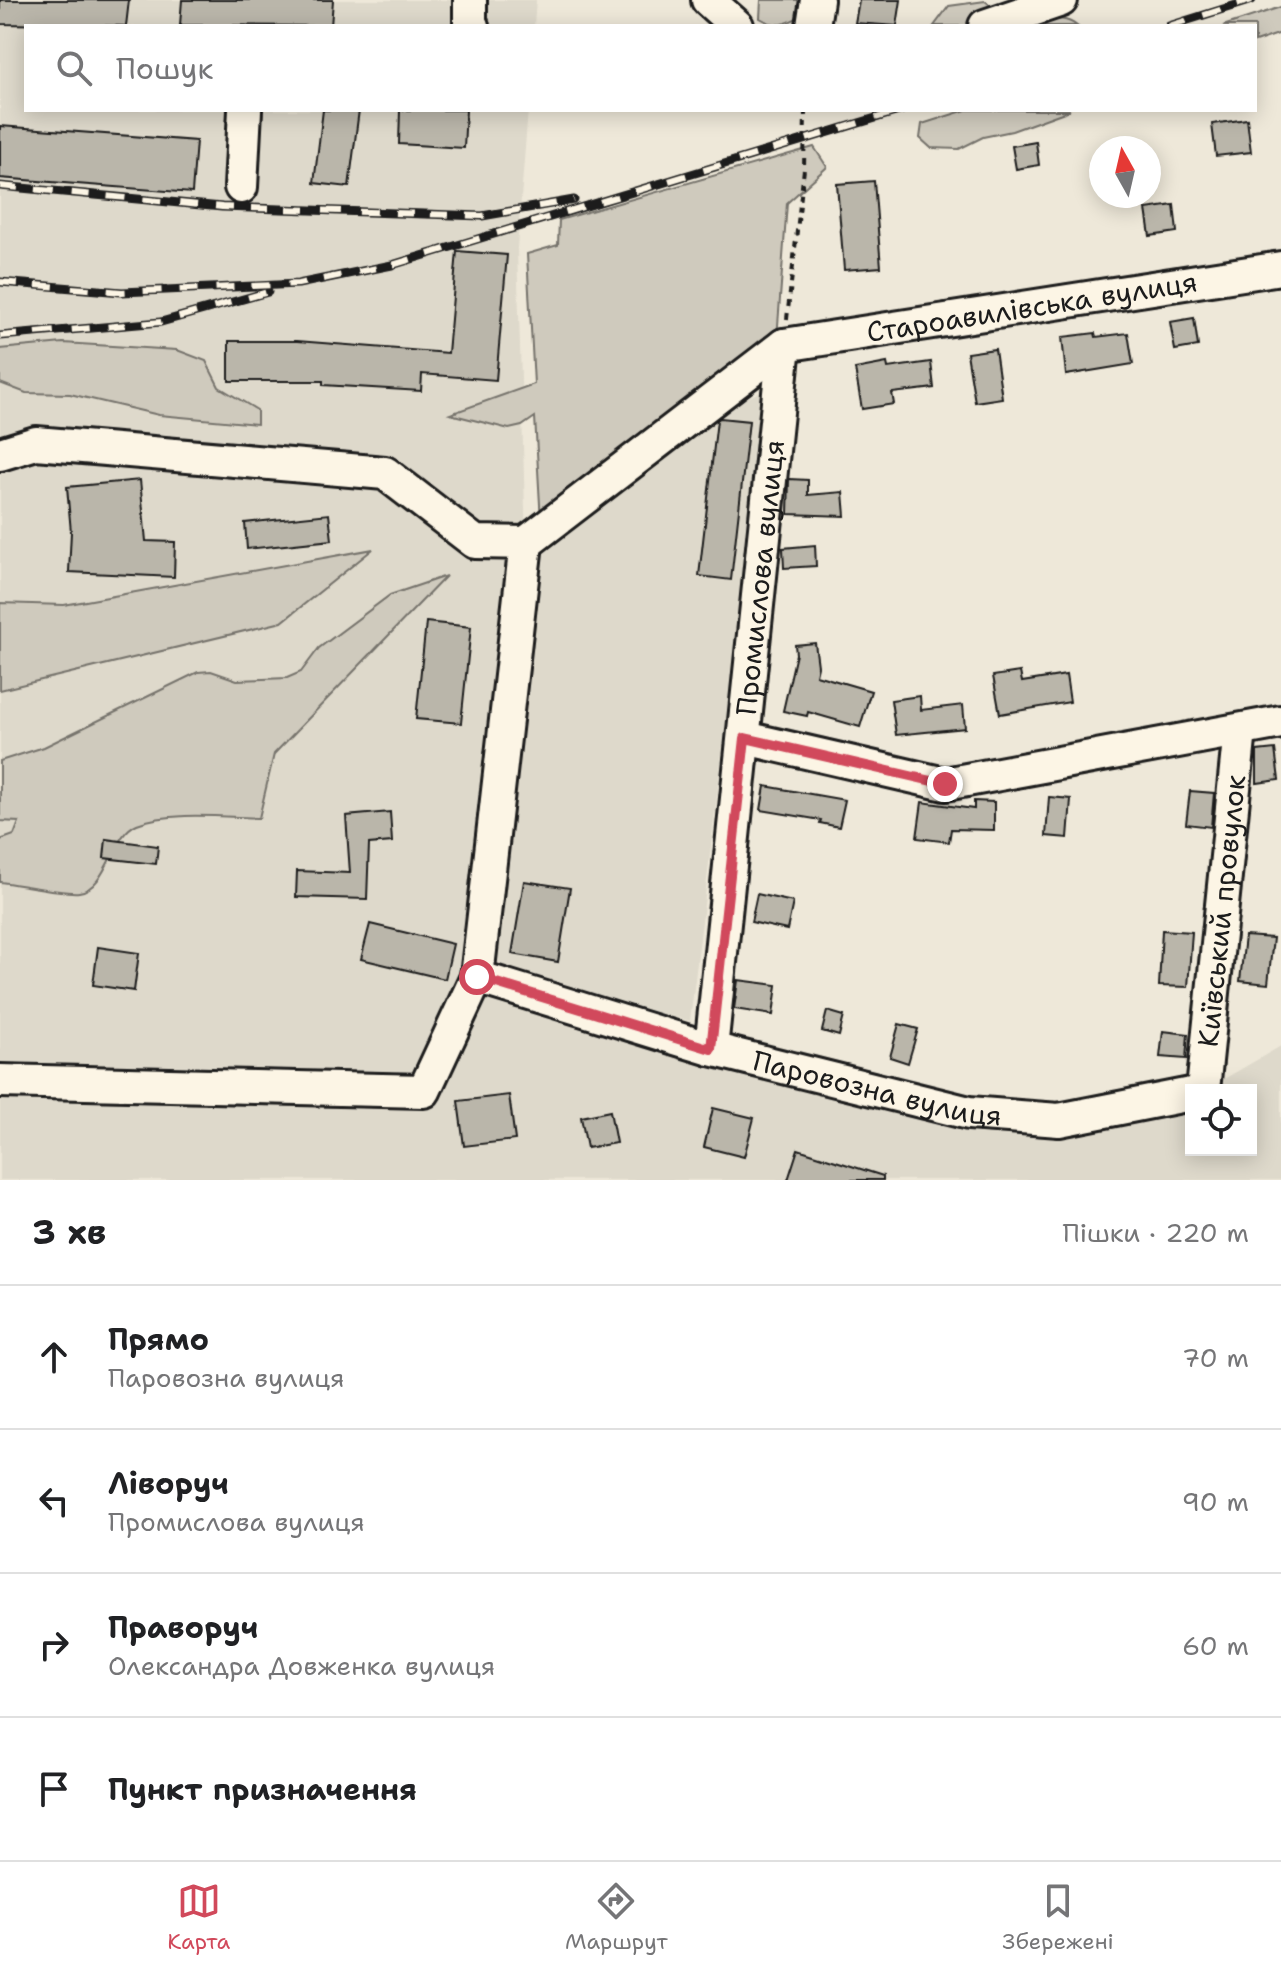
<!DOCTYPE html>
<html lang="uk">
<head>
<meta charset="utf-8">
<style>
  :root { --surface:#fff; --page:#f2f2f2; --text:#202124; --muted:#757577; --line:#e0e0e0; --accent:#d1495b }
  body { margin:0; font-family:"Shantell Sans",sans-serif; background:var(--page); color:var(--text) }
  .controls { position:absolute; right:24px; bottom:24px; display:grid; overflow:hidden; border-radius:0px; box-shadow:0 4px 20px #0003 }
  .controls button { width:72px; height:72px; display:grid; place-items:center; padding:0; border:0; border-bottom:2px solid var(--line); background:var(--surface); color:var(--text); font:40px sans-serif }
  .compass { position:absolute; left:1089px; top:136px; width:72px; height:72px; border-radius:50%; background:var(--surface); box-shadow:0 4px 20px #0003; rotate:352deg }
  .stop { position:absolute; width:24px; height:24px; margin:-18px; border:6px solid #d1495b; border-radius:50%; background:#fff }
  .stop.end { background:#d1495b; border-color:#fff; box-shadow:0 2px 8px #0008 }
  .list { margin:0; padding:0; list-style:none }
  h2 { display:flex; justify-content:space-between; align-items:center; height:104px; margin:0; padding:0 32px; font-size:34px }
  h2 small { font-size:26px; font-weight:400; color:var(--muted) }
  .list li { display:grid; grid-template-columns:52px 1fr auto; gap:24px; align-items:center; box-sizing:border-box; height:144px; padding:0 32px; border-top:2px solid var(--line) }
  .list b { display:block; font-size:30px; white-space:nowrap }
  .list p { margin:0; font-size:26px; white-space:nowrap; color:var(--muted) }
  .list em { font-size:26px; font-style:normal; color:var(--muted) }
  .icon { flex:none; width:44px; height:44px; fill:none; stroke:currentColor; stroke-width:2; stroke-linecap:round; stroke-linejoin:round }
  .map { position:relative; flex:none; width:1281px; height:1180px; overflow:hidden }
  .search { position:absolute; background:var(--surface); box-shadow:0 4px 20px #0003; left:24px; right:24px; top:24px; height:88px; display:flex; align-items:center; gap:20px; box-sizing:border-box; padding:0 28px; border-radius:0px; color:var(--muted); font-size:30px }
  .sheet { height:680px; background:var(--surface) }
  nav { display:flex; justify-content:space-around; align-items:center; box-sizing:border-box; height:112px; border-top:2px solid var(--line); background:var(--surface); font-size:22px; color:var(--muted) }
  nav a { display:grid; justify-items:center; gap:4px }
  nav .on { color:var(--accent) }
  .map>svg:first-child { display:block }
  .built { fill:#ded9cb }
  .green { fill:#cfcabd; stroke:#76736c; stroke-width:2 }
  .building { fill:#bab6aa; stroke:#1c1c1c; stroke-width:2 }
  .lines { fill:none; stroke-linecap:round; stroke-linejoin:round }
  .minor-casing { stroke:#1c1c1c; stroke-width:38 }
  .path { stroke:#1c1c1c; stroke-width:4; stroke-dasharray:6 6; stroke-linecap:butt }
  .minor { stroke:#fcf5e5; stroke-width:32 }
  .rail-casing { stroke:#1c1c1c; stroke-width:9 }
  .rail { stroke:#fcf5e5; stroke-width:6; stroke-dasharray:18; stroke-linecap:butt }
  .route { stroke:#d1495b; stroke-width:10 }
  .labels { text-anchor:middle; stroke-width:6; stroke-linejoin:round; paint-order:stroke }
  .street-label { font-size:28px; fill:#1c1c1c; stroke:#fcf5e5 }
</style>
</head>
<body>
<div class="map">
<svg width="1281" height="1180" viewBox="0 0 1281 1180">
  <rect width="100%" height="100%" fill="#eee8d9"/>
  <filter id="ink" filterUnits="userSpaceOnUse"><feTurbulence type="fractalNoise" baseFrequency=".0125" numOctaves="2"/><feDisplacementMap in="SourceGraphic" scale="16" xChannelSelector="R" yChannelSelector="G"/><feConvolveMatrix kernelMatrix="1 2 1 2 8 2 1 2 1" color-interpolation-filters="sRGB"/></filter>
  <g filter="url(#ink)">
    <g class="built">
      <path d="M0,0H536L534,26H26V110H528L517,248L526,543L477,977L969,1113L1191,1094V1150H1251V1090H1205L1281,1046V1180H0Z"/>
      <path d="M766,389L690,1021L495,972L539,553L725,408Z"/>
    </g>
    <g class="green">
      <path d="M761,0H812L809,11C789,22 781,31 760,18Z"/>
      <path d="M985,1C999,12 1013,24 1033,23C1051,22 1062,14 1077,26H934L949,6Z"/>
      <path d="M1281,7V33L1255,42V26H1223Z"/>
      <path d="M966,110H1070L1012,131L983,137L959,149L931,148L920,138L922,124Z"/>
      <path d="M814,147L827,167L787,203L777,339L541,522L535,417L522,426L509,429L450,414L534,384L527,254L558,245L559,220Z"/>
      <path d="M63,343L177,350L206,361L219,387L257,410V424L159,415L70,394L26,393L0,383V349Z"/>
      <path d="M373,549L282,622L0,690V603L64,605Z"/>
      <path d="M446,576L274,754L259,818C224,817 170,811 137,824C111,835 108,888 79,892C64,894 18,884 0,882V840L14,835L19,822L0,821V761L44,747L198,672L211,671L237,680L287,678L301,672L319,648L390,595Z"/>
    </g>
    <g class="building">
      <path d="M0,0H129L126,26L0,24Z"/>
      <path d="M182,0H333L331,26L180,25Z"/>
      <path d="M859,0H901L897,26L855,23Z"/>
      <path d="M323,110H359L349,187L314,183Z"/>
      <path d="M400,110H466L464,148L399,144Z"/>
      <path d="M1247,119L1251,152L1216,156L1212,124Z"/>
      <path d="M0,126L196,141L192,193L0,178Z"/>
      <path d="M1036,142L1039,165L1016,169L1012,146Z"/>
      <path d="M874,181L881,267L844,270L837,184Z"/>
      <path d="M1174,205L1177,232L1150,236L1146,209Z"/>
      <path d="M457,251L507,255L496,380L422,374L421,391L323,385V381H229V341H297L448,353Z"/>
      <path d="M1194,318L1198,346L1175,350L1170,322Z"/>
      <path d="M1095,333L1096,337L1128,333L1133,364L1066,375L1062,337Z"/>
      <path d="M995,349L1002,398L975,402L967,353Z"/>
      <path d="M931,362L934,388L892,393L894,404L862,409L855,369L887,363L888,368Z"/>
      <path d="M720,418L749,421L731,580L699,576L717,420Z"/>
      <path d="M789,479L808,480V495L843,492L845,516L788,514Z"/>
      <path d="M140,480L146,541L175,542L174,577L69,572L71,532L67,487Z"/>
      <path d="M329,514L332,540L247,549L245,523Z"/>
      <path d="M815,545L816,566L784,568L783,548Z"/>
      <path d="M426,622L471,627L461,723L416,719Z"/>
      <path d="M815,643L818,666L816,675L871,691L860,727L808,712L807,716L783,711L796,654L795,645Z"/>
      <path d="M1020,672L1022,682L1066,675L1070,702L1000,714L993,676Z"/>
      <path d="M920,696L921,710L963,705L965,728L896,735L891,700Z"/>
      <path d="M1275,749L1279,780L1257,783V751Z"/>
      <path d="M765,786L845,800L839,827L820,823L821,820L761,810Z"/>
      <path d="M1190,791L1214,793L1211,827L1186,824Z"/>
      <path d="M1049,797L1071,799L1068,838L1046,836Z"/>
      <path d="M974,801L994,802V830L951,829L949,842L917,838L922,802L974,809Z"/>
      <path d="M390,812L392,842L369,844L367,899L296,897L297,871L350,873L346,816Z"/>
      <path d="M106,839L158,846L156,864L104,858Z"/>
      <path d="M524,881L570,888L558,962L512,954Z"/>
      <path d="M757,894L793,902L787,930L751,922Z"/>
      <path d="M370,924L453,944L445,979L361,959Z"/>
      <path d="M1162,930L1192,932L1188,987L1159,986Z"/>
      <path d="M1245,936L1273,938L1268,984L1240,981Z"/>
      <path d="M98,947L139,953L134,991L93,985Z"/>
      <path d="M738,980L777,985L773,1015L734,1009Z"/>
      <path d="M827,1011L844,1016L839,1036L822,1031Z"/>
      <path d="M899,1024L918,1029L908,1063L890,1057Z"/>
      <path d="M1163,1031L1188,1034L1186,1059L1160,1057Z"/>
      <path d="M509,1095L515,1140L464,1146L458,1101Z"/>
      <path d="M713,1108L754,1118L744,1157L704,1147Z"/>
      <path d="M610,1111L616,1143L587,1148L581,1117Z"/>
      <path d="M798,1149L883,1176V1180H788Z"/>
    </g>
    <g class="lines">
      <defs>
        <g id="minor">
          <path d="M470,0V26H472"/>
          <path d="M708,0L737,26"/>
          <path d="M813,26L817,0"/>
          <path d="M985,26L1061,0"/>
          <path d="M241,187L245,110"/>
          <path d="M0,454L36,443L385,473L475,542L526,543L477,977L424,1091L0,1081"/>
          <path id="s1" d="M526,543L784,345L1281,268"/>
          <path d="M745,738L945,784L1281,722"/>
          <path id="s2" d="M477,977L711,1049L969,1113L1059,1120L1191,1094"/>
          <path id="s3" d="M711,1049L784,345"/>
          <path id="s4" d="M1203,1090L1240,730"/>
        </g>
      </defs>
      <use href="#minor" class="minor-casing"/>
      <path class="path" d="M787,319L804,169L805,110"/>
      <use href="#minor" class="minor"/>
      <defs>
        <g id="rail">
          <path d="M1169,26L1252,0"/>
          <path d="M0,186L222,207L482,216L574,200"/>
          <path d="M0,282L122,292L298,284L392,265L902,110"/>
          <path d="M0,336L161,322L268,292"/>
        </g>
      </defs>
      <use href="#rail" class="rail-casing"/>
      <use href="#rail" class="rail"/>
    </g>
  </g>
  <g class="lines" filter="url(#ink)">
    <path class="route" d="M477,977L711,1049L745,738L945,784"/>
  </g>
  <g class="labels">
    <g class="street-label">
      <text dy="10" stroke="none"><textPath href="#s1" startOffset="576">Староавилівська вулиця</textPath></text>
      <text dy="10" stroke="none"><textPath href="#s3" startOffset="474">Промислова вулиця</textPath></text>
      <text dy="10" stroke="none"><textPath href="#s4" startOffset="180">Київський провулок</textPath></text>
      <text dy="10" stroke="none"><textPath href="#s2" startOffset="416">Паровозна вулиця</textPath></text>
    </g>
  </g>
</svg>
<div class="controls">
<button><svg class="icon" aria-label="locate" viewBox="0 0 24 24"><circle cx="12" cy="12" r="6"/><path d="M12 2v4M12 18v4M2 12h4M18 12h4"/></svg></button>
</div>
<svg class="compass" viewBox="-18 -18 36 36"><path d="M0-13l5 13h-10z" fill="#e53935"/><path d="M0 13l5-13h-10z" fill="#757577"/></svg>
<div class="stop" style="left:477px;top:977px"></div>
<div class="stop end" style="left:945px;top:784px"></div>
<div class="search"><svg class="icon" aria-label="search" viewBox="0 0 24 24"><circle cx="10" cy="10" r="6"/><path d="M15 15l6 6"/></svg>Пошук</div>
</div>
<section class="sheet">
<h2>3 хв<small>Пішки · 220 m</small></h2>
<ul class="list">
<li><svg class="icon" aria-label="ahead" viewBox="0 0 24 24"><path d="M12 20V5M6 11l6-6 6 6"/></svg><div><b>Прямо</b><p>Паровозна вулиця</p></div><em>70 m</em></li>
<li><svg class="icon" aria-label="left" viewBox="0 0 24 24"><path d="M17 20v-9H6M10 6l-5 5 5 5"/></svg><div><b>Ліворуч</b><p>Промислова вулиця</p></div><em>90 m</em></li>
<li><svg class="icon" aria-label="right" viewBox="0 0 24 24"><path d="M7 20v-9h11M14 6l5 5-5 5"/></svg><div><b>Праворуч</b><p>Олександра Довженка вулиця</p></div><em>60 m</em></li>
<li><svg class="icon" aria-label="arrive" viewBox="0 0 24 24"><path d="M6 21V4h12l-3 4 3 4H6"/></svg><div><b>Пункт призначення</b></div></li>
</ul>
</section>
<nav>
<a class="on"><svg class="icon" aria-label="map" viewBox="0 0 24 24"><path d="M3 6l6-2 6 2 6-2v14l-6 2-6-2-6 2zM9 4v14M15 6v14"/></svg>Карта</a>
<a><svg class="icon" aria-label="directions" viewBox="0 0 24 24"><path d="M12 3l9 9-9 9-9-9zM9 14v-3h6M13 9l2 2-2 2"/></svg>Маршрут</a>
<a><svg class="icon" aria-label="saved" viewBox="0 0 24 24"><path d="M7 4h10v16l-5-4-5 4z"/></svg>Збережені</a>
</nav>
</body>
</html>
